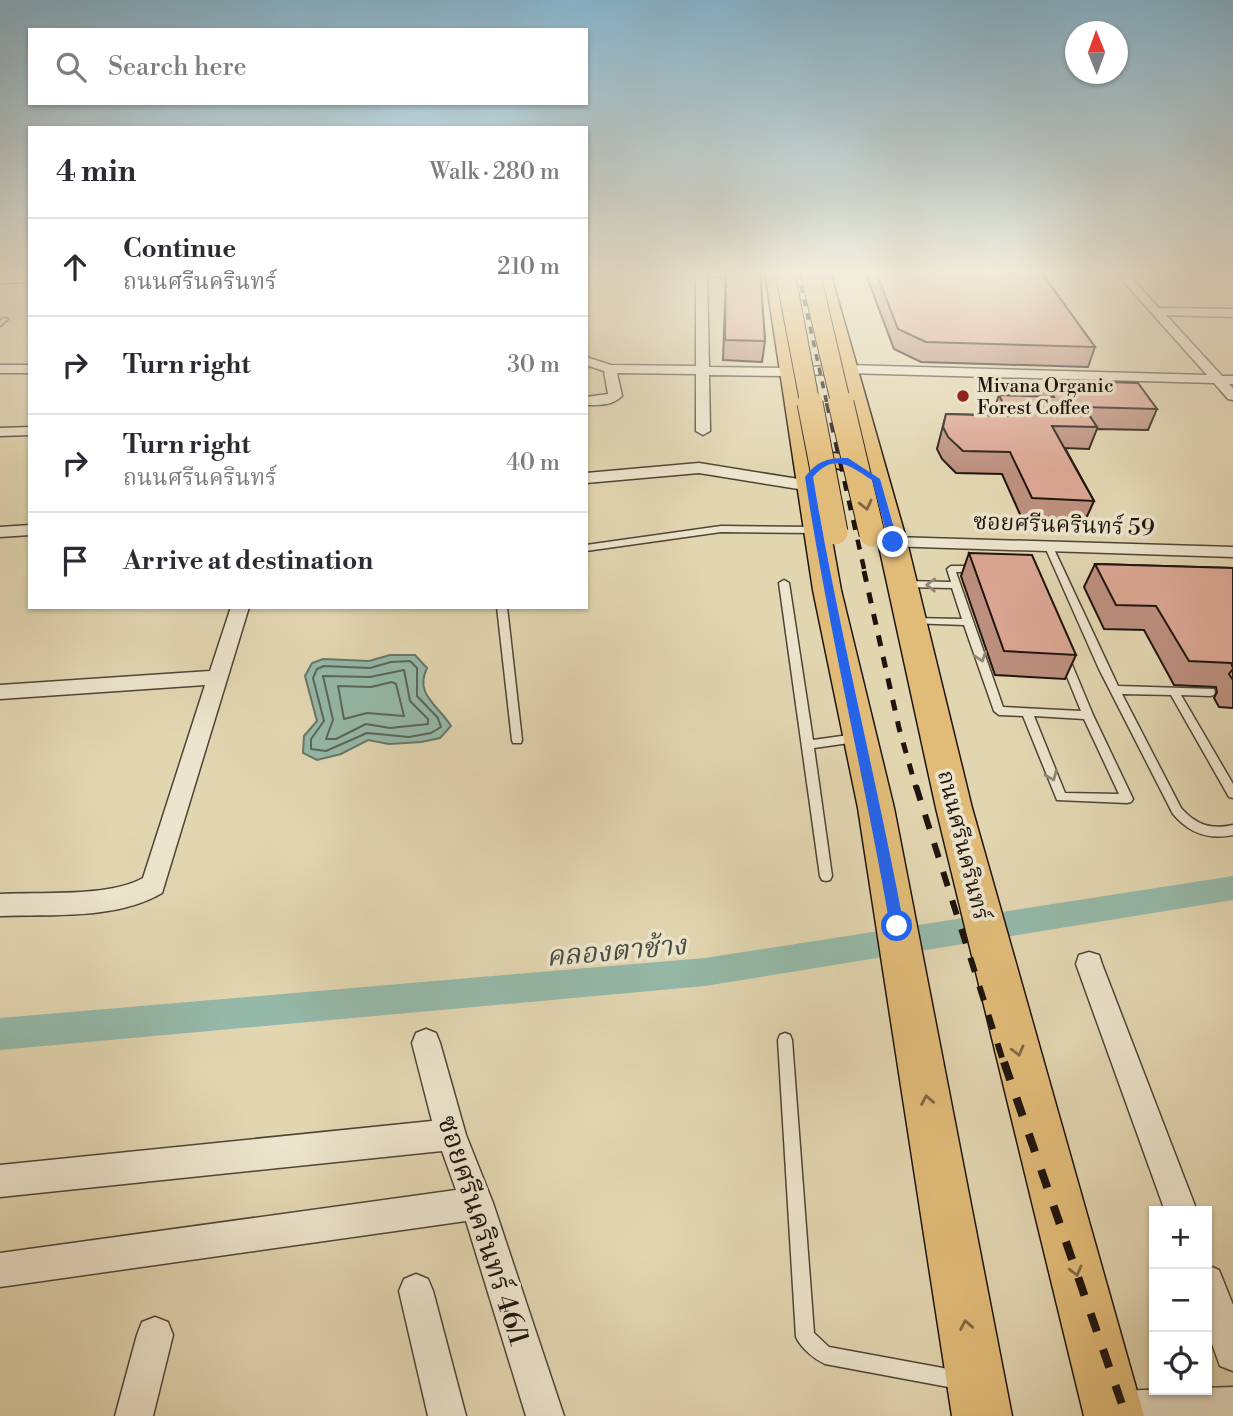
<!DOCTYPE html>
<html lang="en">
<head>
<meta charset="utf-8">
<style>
  :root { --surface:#fff; --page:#f7f7f7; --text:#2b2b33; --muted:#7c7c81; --line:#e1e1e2 }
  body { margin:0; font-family:"Libre Bodoni","Noto Serif Thai",serif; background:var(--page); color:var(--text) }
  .controls { position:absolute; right:21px; bottom:21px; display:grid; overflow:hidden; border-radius:0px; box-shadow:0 2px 5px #0004 }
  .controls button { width:63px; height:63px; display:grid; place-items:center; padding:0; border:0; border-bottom:2px solid var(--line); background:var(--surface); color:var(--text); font:35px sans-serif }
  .compass { position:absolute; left:1065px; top:21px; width:63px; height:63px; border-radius:50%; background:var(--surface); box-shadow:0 2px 5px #0004; rotate:359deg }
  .stop { position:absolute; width:21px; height:21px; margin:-16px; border:5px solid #2563eb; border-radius:50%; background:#fff }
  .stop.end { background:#2563eb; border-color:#fff; box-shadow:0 2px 7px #0008 }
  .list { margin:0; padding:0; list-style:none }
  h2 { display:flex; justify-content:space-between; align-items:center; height:91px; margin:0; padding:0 28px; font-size:30px }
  h2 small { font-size:23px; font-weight:400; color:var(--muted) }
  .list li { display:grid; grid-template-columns:46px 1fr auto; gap:21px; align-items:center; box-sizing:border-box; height:98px; padding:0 28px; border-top:2px solid var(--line) }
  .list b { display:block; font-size:26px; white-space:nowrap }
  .list p { margin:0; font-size:23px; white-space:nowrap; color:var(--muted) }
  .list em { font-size:23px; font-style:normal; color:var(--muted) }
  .icon { flex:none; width:38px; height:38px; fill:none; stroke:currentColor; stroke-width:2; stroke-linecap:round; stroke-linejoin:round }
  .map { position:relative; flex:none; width:1233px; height:1416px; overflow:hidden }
  .search { position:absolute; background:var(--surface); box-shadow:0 2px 5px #0004; left:28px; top:28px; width:560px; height:77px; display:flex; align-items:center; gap:18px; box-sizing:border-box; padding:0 24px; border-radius:0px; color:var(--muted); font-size:26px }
  .panel { position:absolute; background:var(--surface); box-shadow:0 2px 5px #0004; left:28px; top:126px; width:560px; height:483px; border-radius:0px }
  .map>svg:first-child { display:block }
  .water { fill:#95b9a9; stroke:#66776b; stroke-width:2 }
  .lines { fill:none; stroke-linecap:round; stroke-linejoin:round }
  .shore { stroke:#5a665c; stroke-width:2 }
  .canal { fill:#95b9a9; fill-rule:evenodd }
  .service-casing { stroke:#504437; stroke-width:3 }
  .minor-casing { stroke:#504437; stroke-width:3 }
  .primary-casing { stroke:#1f140e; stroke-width:3 }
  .service { fill:#ece4cc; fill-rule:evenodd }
  .minor { fill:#ece4cc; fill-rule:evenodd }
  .primary { fill:#e1bb78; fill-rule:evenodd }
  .rail-far4 { stroke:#1f140e; stroke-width:3.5; stroke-dasharray:7 7; stroke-linecap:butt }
  .rail-far3 { stroke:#1f140e; stroke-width:4.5; stroke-dasharray:10 10; stroke-linecap:butt }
  .rail-far2 { stroke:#1f140e; stroke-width:5; stroke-dasharray:11 11; stroke-linecap:butt }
  .rail-far1 { stroke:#1f140e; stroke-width:6; stroke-dasharray:15 15; stroke-linecap:butt }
  .rail { stroke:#1f140e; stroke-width:8; stroke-dasharray:19 19; stroke-linecap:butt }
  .primary-bridge-far1-casing { stroke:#1f140e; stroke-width:21; stroke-linecap:butt }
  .primary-bridge-casing { stroke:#1f140e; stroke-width:27; stroke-linecap:butt }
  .primary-bridge-far1 { stroke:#e1bb78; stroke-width:19 }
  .primary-bridge { stroke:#e1bb78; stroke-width:25 }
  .wall { fill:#bd907f; stroke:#1f140e; stroke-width:2 }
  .building { fill:#dca794; stroke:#1f140e; stroke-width:2 }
  .oneway { stroke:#806843 }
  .oneway2 { stroke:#908676 }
  .route { fill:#2563eb }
  .poi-dot { fill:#8f2418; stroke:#ece4cc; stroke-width:2.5 }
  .labels { text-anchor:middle; stroke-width:7; stroke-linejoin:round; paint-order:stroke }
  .far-poi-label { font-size:19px; fill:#1f140e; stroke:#ece4cc; text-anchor:start }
  .street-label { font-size:23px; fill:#1f140e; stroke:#ece4cc }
  .near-water-label { font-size:28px; font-style:italic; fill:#484e44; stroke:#ece4cc }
  .near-street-label { font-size:28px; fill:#1f140e; stroke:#ece4cc }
</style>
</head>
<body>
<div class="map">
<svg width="1233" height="1416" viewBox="0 0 1233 1416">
  <rect width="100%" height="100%" fill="#e2d6b1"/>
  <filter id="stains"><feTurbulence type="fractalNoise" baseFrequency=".00286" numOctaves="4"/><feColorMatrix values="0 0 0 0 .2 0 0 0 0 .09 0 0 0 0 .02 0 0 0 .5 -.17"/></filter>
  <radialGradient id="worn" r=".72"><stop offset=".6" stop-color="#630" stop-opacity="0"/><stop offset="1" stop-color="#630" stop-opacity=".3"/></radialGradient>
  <path class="water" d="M390,655H415L427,668C414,694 438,705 451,726L440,738L421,742L389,744L368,740L341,754L317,760L303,753L304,736L317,721L305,676L312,663L323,659L369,661Z"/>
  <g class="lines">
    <g class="shore">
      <path d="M410,661L417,668V696L438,718L441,727L431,733L409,737L367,733L326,751L311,749V739L324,721L313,678L317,669L324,666L370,668L391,662Z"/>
      <path d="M404,670L410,701L428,719V724L390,728L366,724L336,739H326L333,720L323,676L370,677Z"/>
      <path d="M392,682L396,684L404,716L367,713L344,719L338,686L371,687Z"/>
    </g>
    <path class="canal" d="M1233,876V900L705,986L0,1050V1018L705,958Z"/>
    <defs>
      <g id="service">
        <path d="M644,272H703L704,273L701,275L647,274Z"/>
        <path d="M3,318L8,319L0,326V321Z"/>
        <path d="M721,526L815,527L819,530L815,533L721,532L586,551V545Z"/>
        <path d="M1049,544L1053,547L1118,686L1214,689L1215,692L1214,695L1210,696L1181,695L1233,784V798L1229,797L1171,695L1122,694L1181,808C1196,825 1211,830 1233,825V835C1208,840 1189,833 1173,814L1099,669L1045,547Z"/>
        <path d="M951,566H975L979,569L975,572H956L1003,707L1081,711L1059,657L1060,655H1068L1093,715L1133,799L1131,802L1127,803L1057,800L1023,716L999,715L994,711L964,625L910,623L908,621L913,618L962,619L952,588L904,587L899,584L904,581L951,582L947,569ZM1034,716L1084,719L1119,794L1065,793Z"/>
        <path d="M784,580L789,583L813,740L856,734L860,735L861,738L860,741L856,742L814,748L832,876L830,880L826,881L822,880L820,876L779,583Z"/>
        <path d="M497,607H507L522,740L521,743H513L512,740Z"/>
        <path d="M785,1033L790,1035L792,1040L814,1333L829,1347L959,1371L965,1374L968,1380L965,1386L959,1389L825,1364C814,1359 801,1348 796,1337L778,1040L780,1035Z"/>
      </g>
      <g id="minor">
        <path d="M696,272L779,274L774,277L707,276L709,367L791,368L846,365L1207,375L1115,272H1126L1159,308L1233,309V317L1166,315L1222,376H1233V384H1229L1233,388V400L1228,399L1214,383L846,373L791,376L709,375L710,431L703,435L696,431V374L617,373L622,396C612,406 599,405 586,405V397L608,394L604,371L586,365V357L611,365L696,366Z"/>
        <path d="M30,276V282L0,283V277Z"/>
        <rect x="0" y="365" width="30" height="8"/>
        <path d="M30,427V435L0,436V428Z"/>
        <path d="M699,463L811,481L819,486L811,491L699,473L586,483V473Z"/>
        <path d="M30,525V535L0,537V527Z"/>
        <path d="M893,537L1233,547V557L887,546L884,542L887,538Z"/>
        <path d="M231,607H249L162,893C116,920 52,914 0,916V894C38,892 111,897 143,878L205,685L0,699V685L210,671Z"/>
        <path d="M1089,952L1099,955L1102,964L1197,1211H1165L1076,964L1079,955Z"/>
        <path d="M426,1029L436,1033L440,1043L466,1135L493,1203L564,1416H526L466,1221L0,1287V1253L456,1190L442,1151L0,1197V1165L432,1121L412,1043L416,1033Z"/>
        <path d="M1207,1265L1219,1270L1233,1305V1371L1220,1366L1207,1330Z"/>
        <path d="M416,1274L428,1279L433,1291L466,1416H428L399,1291L404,1279Z"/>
        <path d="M155,1317L168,1322L173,1335L153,1416H115L137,1335L142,1322Z"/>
        <path d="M1233,1387V1416H1099L1096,1410L1102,1397L1115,1391Z"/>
      </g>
      <path id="primary" d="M765,272H783L817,458L834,453L858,457L812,272H830L907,542L972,808L1144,1416H1084L936,808L865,482L850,472L836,468L821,479L841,590L894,808L1012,1416H952L858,808L813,590Z"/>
    </defs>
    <use href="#service" class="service-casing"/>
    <use href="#minor" class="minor-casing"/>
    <use href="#primary" class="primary-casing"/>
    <use href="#service" class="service"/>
    <use href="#minor" class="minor"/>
    <use href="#primary" class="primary"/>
    <path class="rail-far4" d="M798,272L827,404"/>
    <path class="rail-far3" d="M827,403L865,573"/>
    <path class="rail-far2" d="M864,571L899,728L916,788"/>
    <path class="rail-far1" d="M916,786L1004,1064"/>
    <path class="rail" d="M1004,1062L1126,1416"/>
    <defs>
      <g id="primary-bridge-far1">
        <path d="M785,272L810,404"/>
        <path d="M810,272L841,404"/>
      </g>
      <g id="primary-bridge">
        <path d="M810,403L835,532"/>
        <path d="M841,403L872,534"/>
      </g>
    </defs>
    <use href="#primary-bridge-far1" class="primary-bridge-far1-casing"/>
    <use href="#primary-bridge" class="primary-bridge-casing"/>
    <use href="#primary-bridge-far1" class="primary-bridge-far1"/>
    <use href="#primary-bridge" class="primary-bridge"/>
  </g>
  <g class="wall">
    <path d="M726,272H760L765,341L762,362L723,360Z"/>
    <path d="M865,272H1041L1095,347L1088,367L921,362L894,349Z"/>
    <path d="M1044,380L1157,409L1148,430L1097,429L1089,449L1065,448L1094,501L1084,523L1023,521L1002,474L956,473L942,459L937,449L946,414L992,415L999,395L1039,396Z"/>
    <path d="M969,553L1076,655L1065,679L995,675L961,576Z"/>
    <path d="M1095,564L1233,568V708L1219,707L1214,698L1217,692L1216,687L1174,685L1144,630L1104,629L1084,587Z"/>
  </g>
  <g class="building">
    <path d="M726,272H760L765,341L725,340Z"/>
    <path d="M876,272H1041L1095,347L926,342L898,329Z"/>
    <path d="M1044,380L1138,383L1157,409L1084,407L1097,427L1052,426L1094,501L1032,498L1010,452L963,451L948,437L943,427L946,414L1009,416L999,395L1054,397Z"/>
    <path d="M969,553L1032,555L1076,655L1004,651Z"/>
    <path d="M1095,564L1233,568V668L1231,663L1189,661L1156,606L1116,605Z"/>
    <path d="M1233,669V680L1229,674Z"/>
  </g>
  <defs><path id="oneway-chevron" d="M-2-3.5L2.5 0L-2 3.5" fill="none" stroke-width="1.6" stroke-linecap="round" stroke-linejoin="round" transform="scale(1.75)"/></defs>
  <g class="oneway">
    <use href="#oneway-chevron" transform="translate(866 505) rotate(76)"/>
    <use href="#oneway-chevron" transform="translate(1018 1051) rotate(75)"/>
    <use href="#oneway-chevron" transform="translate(927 1100) rotate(-100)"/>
    <use href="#oneway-chevron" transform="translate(1076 1271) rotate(75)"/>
    <use href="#oneway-chevron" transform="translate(966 1325) rotate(-100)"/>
  </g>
  <g class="oneway2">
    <use href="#oneway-chevron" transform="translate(931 585) rotate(-179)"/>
    <use href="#oneway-chevron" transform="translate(981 657) rotate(71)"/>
    <use href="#oneway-chevron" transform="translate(1052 776) rotate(68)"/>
  </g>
  <linearGradient id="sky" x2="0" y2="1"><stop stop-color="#87b6cf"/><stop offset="0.58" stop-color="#f2eddc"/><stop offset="1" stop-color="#f2eddc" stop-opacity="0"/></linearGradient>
  <rect width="1233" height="470" fill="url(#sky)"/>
  <path class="route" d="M848,458L880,479L898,542L893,544L889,542L872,480C850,466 834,452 813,477C838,628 876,776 904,926L897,933L890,926C864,776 828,628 805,477C818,460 828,458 848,458Z"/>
  <circle class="poi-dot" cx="963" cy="396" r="7"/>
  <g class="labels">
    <g class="far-poi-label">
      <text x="977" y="392">Mivana Organic<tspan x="977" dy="22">Forest Coffee</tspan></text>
    </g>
    <g class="street-label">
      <text transform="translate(1064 524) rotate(2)" y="8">ซอยศรีนครินทร์ 59</text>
      <text transform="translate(964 845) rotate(76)" y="8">ถนนศรีนครินทร์</text>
    </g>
    <g class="near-water-label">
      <text transform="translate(616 950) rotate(-5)" y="10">คลองตาช้าง</text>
    </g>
    <g class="near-street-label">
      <text transform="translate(484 1230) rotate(72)" y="10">ซอยศรีนครินทร์ 46/1</text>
    </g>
  </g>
  <rect width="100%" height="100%" filter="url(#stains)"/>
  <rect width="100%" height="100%" fill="url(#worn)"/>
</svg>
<div class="controls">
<button>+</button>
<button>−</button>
<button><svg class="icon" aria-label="locate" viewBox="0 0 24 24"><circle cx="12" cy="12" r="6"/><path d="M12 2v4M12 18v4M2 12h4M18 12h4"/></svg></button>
</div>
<svg class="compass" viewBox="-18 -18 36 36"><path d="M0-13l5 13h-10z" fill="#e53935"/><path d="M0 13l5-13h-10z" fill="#7c7c81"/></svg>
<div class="stop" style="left:897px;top:926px"></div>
<div class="stop end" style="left:893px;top:542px"></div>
<div class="search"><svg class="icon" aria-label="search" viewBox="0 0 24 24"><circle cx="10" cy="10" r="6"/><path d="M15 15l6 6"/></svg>Search here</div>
<section class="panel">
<h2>4 min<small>Walk · 280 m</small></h2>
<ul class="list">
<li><svg class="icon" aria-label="ahead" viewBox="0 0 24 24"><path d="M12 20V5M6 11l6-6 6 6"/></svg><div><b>Continue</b><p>ถนนศรีนครินทร์</p></div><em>210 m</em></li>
<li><svg class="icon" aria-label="right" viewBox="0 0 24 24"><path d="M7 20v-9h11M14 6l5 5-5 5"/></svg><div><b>Turn right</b></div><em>30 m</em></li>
<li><svg class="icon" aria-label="right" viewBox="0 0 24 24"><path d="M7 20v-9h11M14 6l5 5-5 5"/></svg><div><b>Turn right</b><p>ถนนศรีนครินทร์</p></div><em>40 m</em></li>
<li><svg class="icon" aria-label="arrive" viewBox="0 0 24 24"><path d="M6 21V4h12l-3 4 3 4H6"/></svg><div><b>Arrive at destination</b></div></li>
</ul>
</section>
</div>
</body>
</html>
